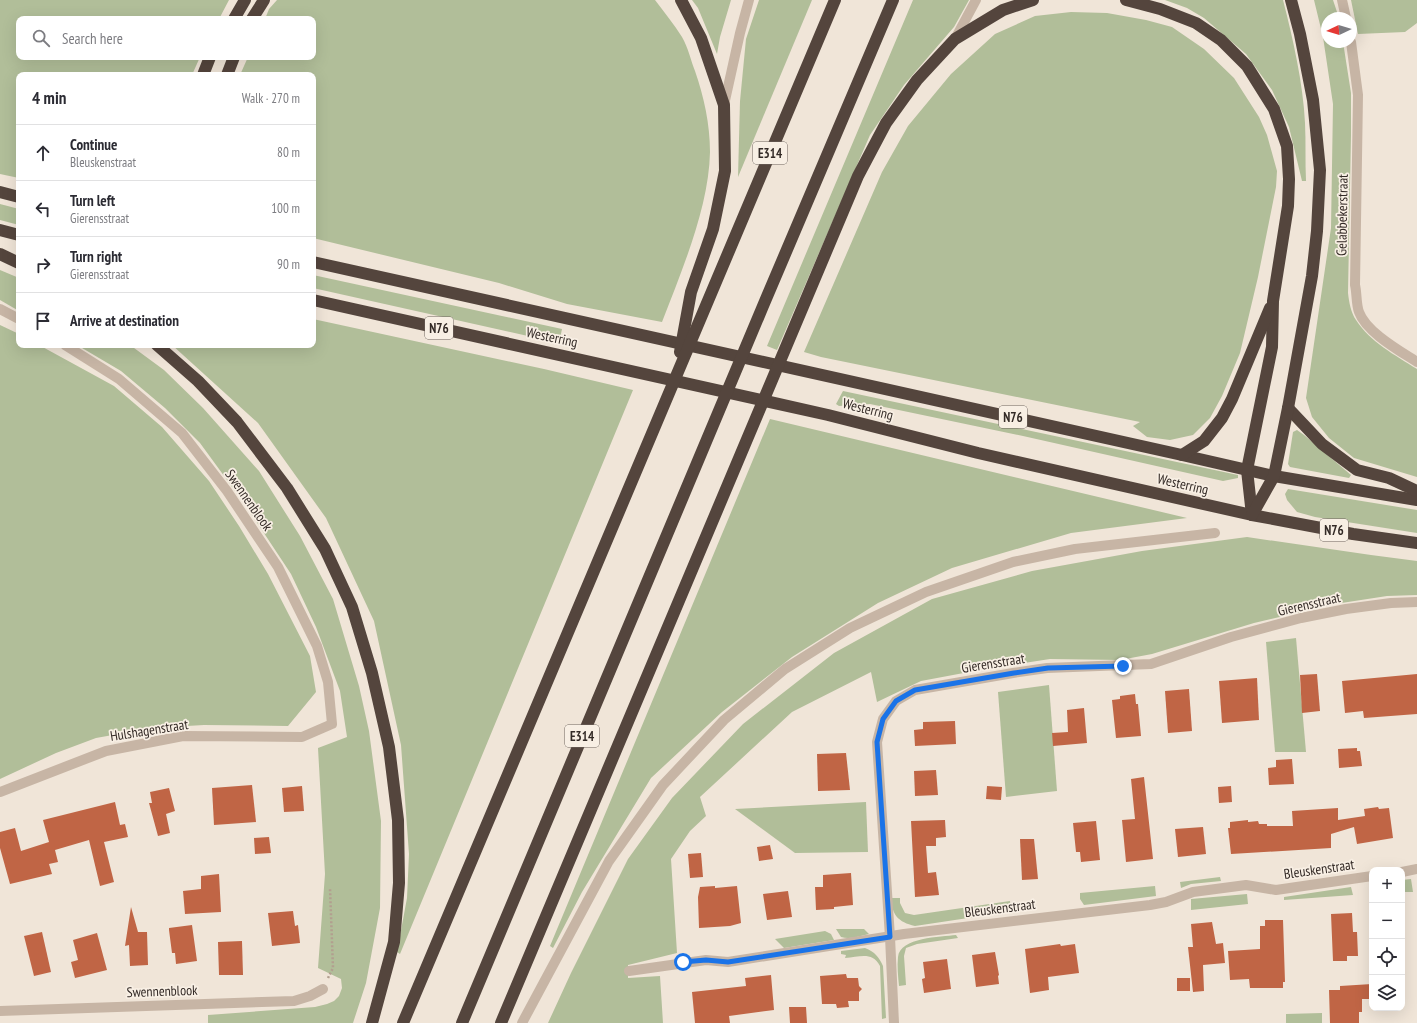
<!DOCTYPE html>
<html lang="en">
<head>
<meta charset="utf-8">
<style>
  :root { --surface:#fff; --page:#f7f7f7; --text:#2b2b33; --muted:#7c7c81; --line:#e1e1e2 }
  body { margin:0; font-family:"PT Sans Narrow",sans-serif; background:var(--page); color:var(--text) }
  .controls { position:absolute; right:12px; bottom:12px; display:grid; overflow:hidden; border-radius:8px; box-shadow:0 4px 16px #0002 }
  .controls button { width:36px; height:36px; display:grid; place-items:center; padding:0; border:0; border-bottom:1px solid var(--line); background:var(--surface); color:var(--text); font:20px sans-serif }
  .compass { position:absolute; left:1321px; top:12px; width:36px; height:36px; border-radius:50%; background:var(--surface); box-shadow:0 4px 16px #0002; rotate:266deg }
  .stop { position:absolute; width:12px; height:12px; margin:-9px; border:3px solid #1a73e8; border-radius:50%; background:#fff }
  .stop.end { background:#1a73e8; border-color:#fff; box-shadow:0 1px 4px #0008 }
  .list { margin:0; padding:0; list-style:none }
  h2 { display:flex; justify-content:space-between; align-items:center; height:52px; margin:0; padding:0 16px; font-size:17px }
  h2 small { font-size:13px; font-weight:400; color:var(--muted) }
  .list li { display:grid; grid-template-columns:26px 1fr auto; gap:12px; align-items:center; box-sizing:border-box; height:56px; padding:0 16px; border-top:1px solid var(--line) }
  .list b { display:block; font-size:15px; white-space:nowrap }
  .list p { margin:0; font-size:13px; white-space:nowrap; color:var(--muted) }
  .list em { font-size:13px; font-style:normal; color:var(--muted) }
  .icon { flex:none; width:22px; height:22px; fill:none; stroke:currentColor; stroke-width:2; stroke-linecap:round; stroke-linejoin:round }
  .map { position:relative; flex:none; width:1417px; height:1023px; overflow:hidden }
  .search { position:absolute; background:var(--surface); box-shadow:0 4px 16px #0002; left:16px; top:16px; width:300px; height:44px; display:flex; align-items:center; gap:10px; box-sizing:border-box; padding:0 14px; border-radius:8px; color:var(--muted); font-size:15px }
  .panel { position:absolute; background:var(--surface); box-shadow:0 4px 16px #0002; left:16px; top:72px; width:300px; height:276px; border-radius:8px }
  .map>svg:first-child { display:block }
  .green { fill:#b1be99 }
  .building { fill:#c06545 }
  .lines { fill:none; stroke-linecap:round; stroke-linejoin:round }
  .path { stroke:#b29f8f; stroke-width:2.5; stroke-dasharray:2 2; stroke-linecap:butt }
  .minor { stroke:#c7b5a5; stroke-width:10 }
  .highway { stroke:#54453d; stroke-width:12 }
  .route { stroke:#1a73e8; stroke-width:5 }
  .labels { text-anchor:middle; stroke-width:3.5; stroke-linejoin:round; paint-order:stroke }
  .shield { fill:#f8efe4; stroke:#6e655f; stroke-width:1 }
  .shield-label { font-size:13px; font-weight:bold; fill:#332a26 }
  .street-label { font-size:14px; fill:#332a26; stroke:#f8efe4 }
</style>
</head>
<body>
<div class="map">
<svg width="1417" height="1023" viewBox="0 0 1417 1023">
  <rect width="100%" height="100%" fill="#f0e5d8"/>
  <g class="green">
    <path d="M0,0H229L219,19H19V57H200L192,75H19V178L0,174Z"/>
    <path d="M277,0H655C664,12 674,24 682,37C688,47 691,61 695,71C704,97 710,124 710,152C709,207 682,270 662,322L567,304L499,283L313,238V75H240L248,57H313V19H265L269,9Z"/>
    <path d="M692,0H731L720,37L717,54L698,8Z"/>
    <path d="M759,0H812L738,177L740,101L746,39Z"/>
    <path d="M913,0H969L954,27L904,85L870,135L777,350L767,346Z"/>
    <path d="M1165,0H1283C1293,39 1303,83 1305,123C1306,142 1305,162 1306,181H1302L1289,127L1272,90L1246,54L1204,18L1187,8Z"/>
    <path d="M1314,0H1333L1339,18H1327V42H1343L1351,93V135L1348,293C1349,302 1351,313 1356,320C1370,342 1395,355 1417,369V477L1354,458L1329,438L1312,417L1306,398L1331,228L1333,104L1323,37Z"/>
    <path d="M1351,0H1417V23L1405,32L1358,34Z"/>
    <path d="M1071,12L1107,13L1146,20L1172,27L1204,49L1234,78L1259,117L1267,135L1277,171L1276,187L1258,277L1240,353L1222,396L1210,418L1193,435L1170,440L1147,437L1133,426L1140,422L821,357L804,352L882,172L908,126L951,74L995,34L1035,16Z"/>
    <path d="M0,204L19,209V225L0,220Z"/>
    <path d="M0,270L19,278V311L0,300Z"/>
    <path d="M313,275L562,329L559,343L313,288Z"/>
    <path d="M313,319L544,369L633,390L400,954L397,952L407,898L409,854L401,745L374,621L326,518L258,423L172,345H313Z"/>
    <path d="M0,325L19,334V345H39L114,386L162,427L209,481L239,526L268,574L310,656L316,692L288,726L204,725L152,728L96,738L56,753L0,779Z"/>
    <path d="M77,345H130L164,370L203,408L259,471L300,536L333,599L359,686L369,731L381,821L380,908L366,983L353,1023H208V1015L315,1007L327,1004L334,1001L339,996L342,988L341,979L318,968L325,874L318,748L347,737L340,691L316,627L291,574L246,506L200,443L165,408L121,371Z"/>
    <path d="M843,391L1238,475V478L1223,481L1023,436L870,404L839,406L836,404Z"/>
    <path d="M770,419L1187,518L1071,533L952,568L878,603L792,657L722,712L651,778L582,892L553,948L550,946Z"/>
    <path d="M1297,430L1304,435L1351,475L1349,478L1290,467L1288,464L1293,432Z"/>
    <path d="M1288,489L1417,510V533L1315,517L1297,512L1287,500L1285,494Z"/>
    <path d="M1247,537L1371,555L1417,561V595L1387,596L1335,604L1254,623L1152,654L1120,660L1050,659L985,669L921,681L877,702L871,672L792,712L700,797L706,816L690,831L671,859L677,953L628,965V978L660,976L663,1023H548L571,973L628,859L672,798L743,724L834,653L932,599L1032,571L1142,551Z"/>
    <path d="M1296,638L1306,752H1275L1266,642Z"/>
    <path d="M1049,685L1057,791L1006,797L998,692Z"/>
    <path d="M866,802L868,852L795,853L735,809Z"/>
    <path d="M1220,877L1221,881L1191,884L1181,888L1180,882Z"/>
    <path d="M1411,879L1413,892H1402V880Z"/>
    <path d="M1155,886L1156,896L1084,905L1080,899V893Z"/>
    <path d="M1351,887L1353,895L1284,900V897Z"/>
    <path d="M1247,894L1248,904L1191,910V899Z"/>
    <path d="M891,898H900V903L905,913L914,915L1010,901L1011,910L1008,912L915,926C898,922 892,915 891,898Z"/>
    <path d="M836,929H864L869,934C860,936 850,940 841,937Z"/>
    <path d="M825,931L831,934L834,940L784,948L775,939Z"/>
    <path d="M956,935L958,938L917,944L906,948L904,956L906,985L899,986C898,976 897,966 898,957C900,937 941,937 956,935Z"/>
    <path d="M865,948C875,952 879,957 883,966L886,1018L882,1019L880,966C872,951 860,957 845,958L846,955L841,954V951Z"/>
    <path d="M1322,1013V1023H1286V1014Z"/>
  </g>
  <g class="building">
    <path d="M1317,674L1320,711L1302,713L1300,675Z"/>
    <path d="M1417,674V714L1364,718L1363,711L1345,713L1342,681Z"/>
    <path d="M1257,678L1259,720L1222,723L1219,681Z"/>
    <path d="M1189,689L1192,731L1168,733L1165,691Z"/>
    <path d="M1135,694L1136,704H1138L1141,736L1116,738L1112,700L1120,699V696Z"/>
    <path d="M1084,708L1087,743L1053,746L1052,733L1068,732L1067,710Z"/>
    <path d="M955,721L956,744L915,746L914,730L923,729V722Z"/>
    <path d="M1357,748V751H1360L1362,766L1339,768L1338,749Z"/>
    <path d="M846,753L850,790L818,791L817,754Z"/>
    <path d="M1292,759L1294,784L1269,785L1268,768L1276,767V760Z"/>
    <path d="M936,770L938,795L915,796L914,771Z"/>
    <path d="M1144,777L1153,859L1126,862L1122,820L1135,819L1131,779Z"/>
    <path d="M252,785L256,822L214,825L212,788Z"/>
    <path d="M302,786L304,811L284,812L282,788Z"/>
    <path d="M987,786L1002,787L1001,800L986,799Z"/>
    <path d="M1231,786L1232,802L1219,803L1218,787Z"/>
    <path d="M169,788L175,811L166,814L170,833L158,836L149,803H152L150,792Z"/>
    <path d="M115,802L120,825L125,824L128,837L104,842L114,882L100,886L89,840L55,850L58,862L49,864L52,874L10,884L0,848V832L15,828L21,851L49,842L43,820Z"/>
    <path d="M1378,807L1379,809L1389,808L1393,838L1357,844L1354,827L1331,834V848L1231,854L1228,828H1230V822L1248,820V822L1258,821L1259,824H1267V826H1293L1292,811L1338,808V820L1365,816L1364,809Z"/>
    <path d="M945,820L946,837L936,838V846H926L928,873L936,872L939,895L915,897L911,821Z"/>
    <path d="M1096,821L1100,860L1081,862L1080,852H1076L1073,823Z"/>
    <path d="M1203,827L1206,854L1178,857L1175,829Z"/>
    <path d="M269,837L271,853L255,854L254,838Z"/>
    <path d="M1020,839H1034L1038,879L1022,880Z"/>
    <path d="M770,845L773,859L759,861L757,847Z"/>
    <path d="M701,853L703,877L690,878L688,854Z"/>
    <path d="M851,873L853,905L834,907V909L816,910L815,887H823V875Z"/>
    <path d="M219,874L221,912L185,914L183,891L201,889V876Z"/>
    <path d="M715,886V888L737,886L741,923L730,926L699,928L698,897L700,887Z"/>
    <path d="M788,891L792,917L767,920L763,894Z"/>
    <path d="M131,907L138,932H147L148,965L130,966L129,945L125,946Z"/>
    <path d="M293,911L295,926L298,925L300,943L272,946L268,913Z"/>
    <path d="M1352,913L1353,932H1357L1358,956H1347V961H1333L1331,914Z"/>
    <path d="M1265,920H1283L1285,982H1283V988H1250L1249,979L1230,980L1228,951L1260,949V926H1265Z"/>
    <path d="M1212,922L1216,944L1223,943L1225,963L1203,965L1204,991L1193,992L1188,947H1193L1191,924Z"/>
    <path d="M192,925L197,961L176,964L175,953H172L169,930V928Z"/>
    <path d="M42,932L51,972L34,976L24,936Z"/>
    <path d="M97,933L107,970L75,978L71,962L78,960L73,940Z"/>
    <path d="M242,941L243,975H219L218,942Z"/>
    <path d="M1060,944L1061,946L1075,944L1079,973L1048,977L1049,990L1030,993L1025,949Z"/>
    <path d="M995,952L999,975L998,976L999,984L976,987L972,955Z"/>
    <path d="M947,959L951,989L924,993L922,979L925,978L923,962Z"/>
    <path d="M846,974L847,978H858L859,986L862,989L859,992V1001H848L849,1007L837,1008L836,1004H822L820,976Z"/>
    <path d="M771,975L774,1010L729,1016L730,1023H695L692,992L746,986L745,978Z"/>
    <rect x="1177" y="978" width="13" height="13"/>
    <path d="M1372,984V999H1362V1012H1359V1023H1330L1329,990H1340V986Z"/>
    <path d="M789,1007H806L807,1023H790Z"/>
  </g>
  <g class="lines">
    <path class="path" d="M328,978L333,968L330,888"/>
    <g class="minor">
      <path d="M1342,0L1346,18"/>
      <path d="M955,39L976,0"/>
      <path d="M1351,42L1358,95L1355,285C1357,293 1356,304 1359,312C1366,332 1400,351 1417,362"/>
      <path d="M724,105L740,33L749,0"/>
      <path d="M0,309L19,319"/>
      <path d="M0,792L106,751L183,736L302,737L332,724L328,682L317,646L278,567L227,491L182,433L119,379L65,345"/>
      <path d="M1402,872L1417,869"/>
      <path d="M629,971L706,960L728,962L904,934L1150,905L1166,902L1193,892L1246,885L1276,890L1372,876"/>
      <path d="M0,1011L294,1001L310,996L323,989"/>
      <path d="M522,1023L609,861L663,785L724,720L785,669L850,628L926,592L1013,562L1075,549L1215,533"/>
      <path d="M894,1023L890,937L877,742L883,719L896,701L915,690L1013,673L1047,668L1151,664L1231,637L1301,618L1346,609L1391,603L1417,602"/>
    </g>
    <g class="highway">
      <path d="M1126,0L1160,9L1196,23L1221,40L1247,66L1274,109L1287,146L1289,179L1288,206L1273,301L1272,347L1247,470L1252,515"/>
      <path d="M234,19L245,0"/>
      <path d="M252,19L264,0"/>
      <path d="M203,75L210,57"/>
      <path d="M227,75L234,57"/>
      <path d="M0,192L19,197"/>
      <path d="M0,230L19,235"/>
      <path d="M0,254L19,263"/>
      <path d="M313,262L1182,455L1274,476L1417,500"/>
      <path d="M313,300L828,415L978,453L1252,515L1353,534L1417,543"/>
      <path d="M157,345L198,381L237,422L287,488L325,549L352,607L372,673L389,747L398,820L399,883L394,942L372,1023"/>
      <path d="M680,352L691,292L713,229L725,171L724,105L701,38L681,0"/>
      <path d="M1288,408L1322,444L1357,470L1389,478L1417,491"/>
      <path d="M1182,455L1204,441L1222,418L1232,399L1270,308"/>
      <path d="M1252,515L1274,476L1288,408L1312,276L1317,231L1320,170L1313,100L1300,34L1291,0"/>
      <path d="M403,1023L835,0"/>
      <path d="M462,1023L763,306L893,0"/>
      <path d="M501,1023L858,176L886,123L917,80L955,39L1003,10L1033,0"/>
    </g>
  </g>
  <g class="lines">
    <path class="route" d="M683,962L706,960L728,962L890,937L877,742L883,719L896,701L915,690L1014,673L1048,668L1123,666"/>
  </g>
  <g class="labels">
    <g class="shield">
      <rect x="753" y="142" width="34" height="22" rx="3"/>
      <rect x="425" y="317" width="28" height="22" rx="3"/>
      <rect x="999" y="406" width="28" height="22" rx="3"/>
      <rect x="1320" y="519" width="28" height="22" rx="3"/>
      <rect x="565" y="725" width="34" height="22" rx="3"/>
    </g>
    <g class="shield-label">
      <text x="770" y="158">E314</text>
      <text x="439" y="333">N76</text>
      <text x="1013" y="422">N76</text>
      <text x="1334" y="535">N76</text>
      <text x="582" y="741">E314</text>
    </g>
    <g class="street-label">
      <text transform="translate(1342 215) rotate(-89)" y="5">Gelabbekerstraat</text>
      <text transform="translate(552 337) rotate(12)" y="5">Westerring</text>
      <text transform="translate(868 409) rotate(14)" y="5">Westerring</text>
      <text transform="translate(1183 484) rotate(13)" y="5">Westerring</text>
      <text transform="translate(249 500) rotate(55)" y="5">Swennenblook</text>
      <text transform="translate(1309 604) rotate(-13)" y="5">Gierensstraat</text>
      <text transform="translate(993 663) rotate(-9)" y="5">Gierensstraat</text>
      <text transform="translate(149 730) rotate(-9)" y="5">Hulshagenstraat</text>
      <text transform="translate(1319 869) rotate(-8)" y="5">Bleuskenstraat</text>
      <text transform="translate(1000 908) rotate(-7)" y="5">Bleuskenstraat</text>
      <text transform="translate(162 991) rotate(-2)" y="5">Swennenblook</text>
    </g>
  </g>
</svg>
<div class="controls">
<button>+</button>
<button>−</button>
<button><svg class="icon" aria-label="locate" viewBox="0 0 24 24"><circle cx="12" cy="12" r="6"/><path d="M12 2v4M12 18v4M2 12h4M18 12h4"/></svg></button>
<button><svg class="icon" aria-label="layers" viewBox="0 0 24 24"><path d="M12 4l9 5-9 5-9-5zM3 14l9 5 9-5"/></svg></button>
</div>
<svg class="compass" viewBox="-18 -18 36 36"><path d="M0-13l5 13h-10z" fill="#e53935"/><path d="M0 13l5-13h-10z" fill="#7c7c81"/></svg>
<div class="stop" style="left:683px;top:962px"></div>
<div class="stop end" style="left:1123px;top:666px"></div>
<div class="search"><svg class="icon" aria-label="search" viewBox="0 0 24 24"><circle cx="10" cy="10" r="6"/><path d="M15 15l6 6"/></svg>Search here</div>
<section class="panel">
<h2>4 min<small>Walk · 270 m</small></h2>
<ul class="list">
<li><svg class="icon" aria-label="ahead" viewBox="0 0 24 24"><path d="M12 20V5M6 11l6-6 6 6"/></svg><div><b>Continue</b><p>Bleuskenstraat</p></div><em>80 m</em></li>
<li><svg class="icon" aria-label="left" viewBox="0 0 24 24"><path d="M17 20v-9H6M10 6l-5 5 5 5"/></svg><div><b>Turn left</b><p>Gierensstraat</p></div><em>100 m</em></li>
<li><svg class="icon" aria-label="right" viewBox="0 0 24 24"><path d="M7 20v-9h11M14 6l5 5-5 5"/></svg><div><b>Turn right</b><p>Gierensstraat</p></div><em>90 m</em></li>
<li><svg class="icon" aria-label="arrive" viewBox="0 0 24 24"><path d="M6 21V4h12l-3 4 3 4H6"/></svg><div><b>Arrive at destination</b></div></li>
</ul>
</section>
</div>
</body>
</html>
